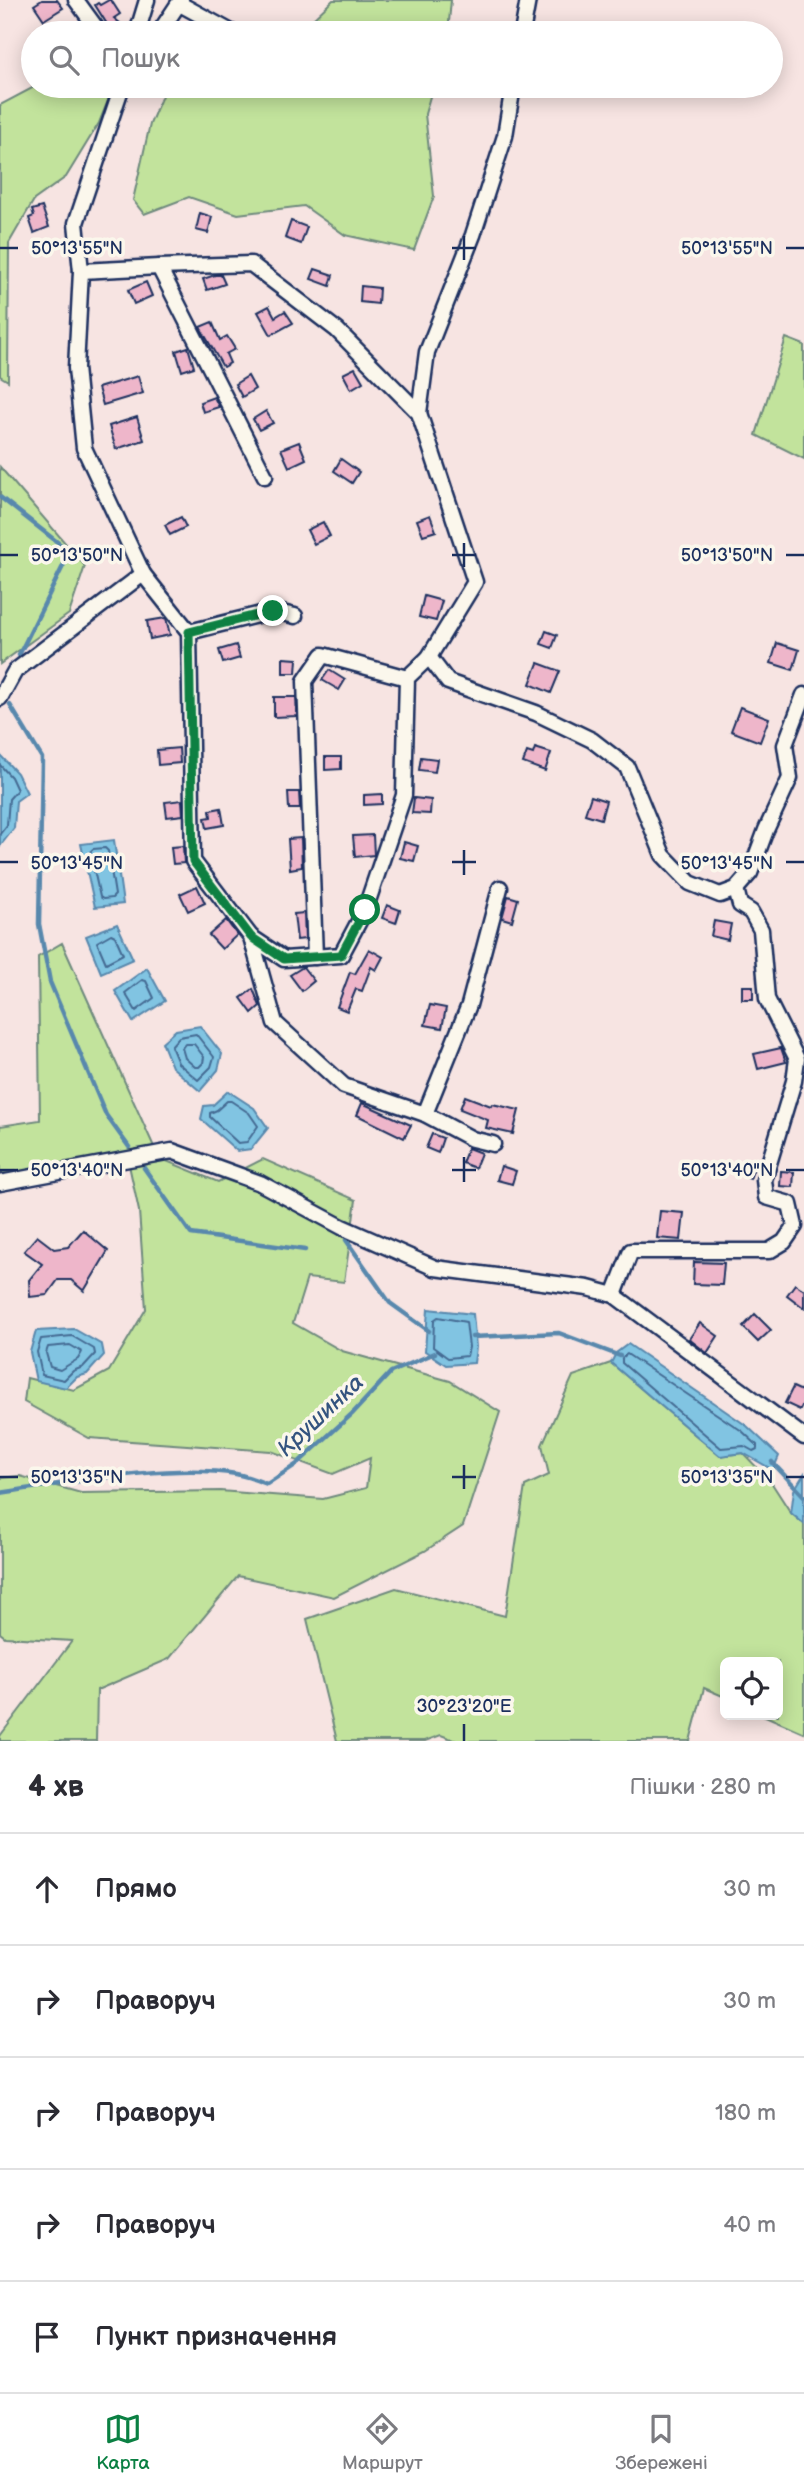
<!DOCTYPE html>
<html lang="uk">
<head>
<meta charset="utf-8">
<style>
  :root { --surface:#fff; --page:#f2f2f3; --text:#2b2b33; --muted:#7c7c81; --line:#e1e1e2; --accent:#0b8043 }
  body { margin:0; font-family:"Balsamiq Sans",sans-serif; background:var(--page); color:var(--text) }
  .controls { position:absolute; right:21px; bottom:21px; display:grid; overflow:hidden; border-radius:10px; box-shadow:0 4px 18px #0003 }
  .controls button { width:63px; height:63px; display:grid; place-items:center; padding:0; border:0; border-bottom:2px solid var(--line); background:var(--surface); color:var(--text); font:35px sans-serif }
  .stop { position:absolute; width:21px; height:21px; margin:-16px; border:5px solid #0b8043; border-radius:50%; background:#fff }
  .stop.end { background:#0b8043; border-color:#fff; box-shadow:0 2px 7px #0008 }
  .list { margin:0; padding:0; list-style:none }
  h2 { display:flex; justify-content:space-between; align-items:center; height:91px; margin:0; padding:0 28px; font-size:30px }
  h2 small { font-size:23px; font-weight:400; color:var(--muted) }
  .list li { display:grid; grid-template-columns:46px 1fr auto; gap:21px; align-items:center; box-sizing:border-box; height:112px; padding:0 28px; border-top:2px solid var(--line) }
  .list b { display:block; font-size:26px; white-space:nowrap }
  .list em { font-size:23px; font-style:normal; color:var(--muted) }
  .icon { flex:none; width:38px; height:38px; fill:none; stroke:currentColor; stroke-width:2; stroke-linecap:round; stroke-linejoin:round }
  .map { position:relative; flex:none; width:804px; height:1741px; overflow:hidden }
  .search { position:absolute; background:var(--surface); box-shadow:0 4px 18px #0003; left:21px; right:21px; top:21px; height:77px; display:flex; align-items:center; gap:18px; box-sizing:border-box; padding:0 24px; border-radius:38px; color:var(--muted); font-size:26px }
  .sheet { height:651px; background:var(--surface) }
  nav { display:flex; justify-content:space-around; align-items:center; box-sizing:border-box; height:98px; border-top:2px solid var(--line); background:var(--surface); font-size:19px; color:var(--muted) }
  nav a { display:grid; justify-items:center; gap:4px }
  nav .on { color:var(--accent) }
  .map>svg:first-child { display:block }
  .green { fill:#c2e39c; stroke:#6e897d; stroke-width:2 }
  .water { fill:#81c4e2; stroke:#5888ad; stroke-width:2 }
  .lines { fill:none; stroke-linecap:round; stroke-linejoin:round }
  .shore { stroke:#446b93; stroke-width:2 }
  .stream { stroke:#5888ad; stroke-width:4.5 }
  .building { fill:#eeb6ca; stroke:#1b2f5e; stroke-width:2 }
  .minor-casing { stroke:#1b2f5e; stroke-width:19 }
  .minor { stroke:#fbf7ec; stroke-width:14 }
  .route { stroke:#0b8043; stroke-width:9 }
  .ticks { fill:none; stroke:#1b2f5e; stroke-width:2.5 }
  .labels { text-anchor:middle; stroke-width:7; stroke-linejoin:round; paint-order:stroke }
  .water-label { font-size:23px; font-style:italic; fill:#34547f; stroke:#fbf7ec }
  .ticks-label { font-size:18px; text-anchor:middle; fill:#1b2f5e; stroke:#fbf7ec; stroke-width:7; stroke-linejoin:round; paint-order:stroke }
</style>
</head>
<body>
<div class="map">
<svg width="804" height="1741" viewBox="0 0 804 1741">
  <rect width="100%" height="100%" fill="#f7e4e2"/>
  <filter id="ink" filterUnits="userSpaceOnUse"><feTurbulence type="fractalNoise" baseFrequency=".0143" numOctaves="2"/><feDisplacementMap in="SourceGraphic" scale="14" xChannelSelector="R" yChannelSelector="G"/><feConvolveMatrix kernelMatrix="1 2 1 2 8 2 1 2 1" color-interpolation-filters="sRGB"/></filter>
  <g filter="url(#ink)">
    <g class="green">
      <path d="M333,0H451L448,33H314L310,22Z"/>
      <path d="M36,86H114L99,123L66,177L34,200L9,243L8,381L0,376V105Z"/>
      <path d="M166,86H433L425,114L434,196L414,250L345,235L304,206L238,214L189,197L144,214L133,200L150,124Z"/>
      <path d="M786,338L804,345V459L756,435Z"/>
      <path d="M0,467L85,566L69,614L0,664Z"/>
      <path d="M62,943L159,1158L218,1182L263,1159L356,1200L344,1282L307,1278L293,1323L342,1351L450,1381L500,1412L463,1526L425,1551L334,1597L238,1576L169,1659L97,1690L96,1741H0V1736L72,1641L5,1637L0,1633V1478L20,1476L81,1493L220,1491L323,1499L366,1488L370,1458L333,1474L271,1451L89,1438L24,1402L27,1378L74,1390L109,1371L146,1309L139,1211L129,1165L0,1173V1126L40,1120L38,957Z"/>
      <path d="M611,1363L720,1456L743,1453L771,1482L791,1513L804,1524V1733L763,1715H778V1662H725V1697L704,1688L690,1741H457L441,1735L425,1741H337L307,1619L396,1588L505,1616L525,1486L549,1475L542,1445L573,1376Z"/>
    </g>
    <g class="water">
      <path d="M0,755L17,773L27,793L16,801L14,828L0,846Z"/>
      <path d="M114,840L123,904L95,907L81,844Z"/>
      <path d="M117,924L133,959L101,973L86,936Z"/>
      <path d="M147,968L165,1001L133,1022L115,991Z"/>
      <path d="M200,1026L222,1054L218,1070L200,1091L172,1067L162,1042L176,1030Z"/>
      <path d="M228,1091L254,1108L268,1128L251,1149L237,1151L201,1119L204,1106L213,1105Z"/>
      <path d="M428,1309L473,1314L476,1347L474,1363L446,1365L425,1351Z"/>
      <path d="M74,1329L102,1345L104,1355L87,1374L77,1377L66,1388L36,1381L30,1352L36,1331Z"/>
      <path d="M628,1344L747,1426L779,1456L773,1470L743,1453L720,1456L611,1363L616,1353Z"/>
      <path d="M804,1474V1524L791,1513L794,1490Z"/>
    </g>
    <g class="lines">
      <g class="shore">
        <path d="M0,765L11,777L17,790L9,799L7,825L0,834"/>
        <path d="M105,848L108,851L115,895L112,898L103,899L100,897L90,852L93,849Z"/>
        <path d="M111,934L115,936L123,954L106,963L97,942Z"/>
        <path d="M142,980L146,981L154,998L136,1011L125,993Z"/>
        <path d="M196,1034L214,1057L211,1067L198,1080L178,1063L171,1046L179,1037Z"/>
        <path d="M185,1044H194L204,1057L203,1063L199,1067H195L185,1058L182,1048Z"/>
        <path d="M227,1101H231L249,1113L258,1126L247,1142L238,1143L210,1117V1113L217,1110Z"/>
        <path d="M438,1317L466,1322L469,1347L467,1356L448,1358L433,1347L434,1320Z"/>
        <path d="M72,1336L94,1349L95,1354L83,1367L73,1371L64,1380L42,1375L37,1352L41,1339Z"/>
        <path d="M70,1345L82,1352L78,1359L60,1370L50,1367L46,1353L48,1347Z"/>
        <path d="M627,1354L742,1431L757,1445V1449L753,1451L744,1446L721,1448L622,1363V1358Z"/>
      </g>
      <g class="stream">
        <path d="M0,497L70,552L19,655"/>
        <path d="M10,705L42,758L39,924L50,982L106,1115L129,1147"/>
        <path d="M144,1168L191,1234L305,1250"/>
        <path d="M346,1240L390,1303L429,1331"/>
        <path d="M472,1337L559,1333L620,1356"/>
        <path d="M772,1462L804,1496"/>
        <path d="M0,1493C69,1483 168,1463 236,1474C246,1476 257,1480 267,1484L297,1464L353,1413L391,1372L435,1353"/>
      </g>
    </g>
    <g class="building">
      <path d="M42,0H57L63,8L44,20L34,5Z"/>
      <path d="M109,0H111L120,14L114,18L128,30V33L112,32L95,5L98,3L100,5Z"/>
      <path d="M195,23L213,33H190Z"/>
      <path d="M42,207L49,227L34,233L29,218L34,216L32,210Z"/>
      <path d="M200,213L212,217L208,233L196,230Z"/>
      <path d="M291,221L307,227L301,244L285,238Z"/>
      <path d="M315,269L333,275L330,286L311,279Z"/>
      <path d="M215,275H221L225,284L207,290L203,279Z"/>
      <path d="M146,282L152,296L134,304L128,290Z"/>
      <path d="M361,286L379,288L378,304L360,302Z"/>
      <path d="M269,306L275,317L285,311L293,323L271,335L258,312Z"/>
      <path d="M212,322L220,340L227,336L235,349L226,354L230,363L223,367L200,327Z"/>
      <path d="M188,347L194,367L182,371L176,351Z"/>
      <path d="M355,368L363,382L351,389L343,374Z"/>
      <path d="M138,376L143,393L103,405L98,388Z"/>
      <path d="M248,376L255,389L242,397L235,384Z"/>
      <path d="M214,397L219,407L203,412L200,402Z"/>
      <path d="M266,411L273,423L259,430L253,419Z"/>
      <path d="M137,417L144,440L116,449L109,426Z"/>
      <path d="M299,442L306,459L289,467L281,449Z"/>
      <path d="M341,459L359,472L352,483L334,471Z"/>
      <path d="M430,515L436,531L423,535L417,520Z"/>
      <path d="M181,517L186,527L170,535L165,525Z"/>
      <path d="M323,522L330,536L314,544L307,530Z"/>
      <path d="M424,596L442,601L436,621L419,617Z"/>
      <path d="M166,618L170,635L150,639L147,621Z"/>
      <path d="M546,631L557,635L552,648L541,644Z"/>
      <path d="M777,643L799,650L793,670L771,663Z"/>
      <path d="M236,645L240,658L223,663L219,650Z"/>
      <path d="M283,658L297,659L296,673H283Z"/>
      <path d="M538,663L560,671L551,693L530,684Z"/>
      <path d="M329,670L345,680L339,690L322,680Z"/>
      <path d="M274,697H296L297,716L274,717Z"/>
      <path d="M740,707L769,718L760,742L731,731Z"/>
      <path d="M179,748L180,763L158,765L157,750Z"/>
      <path d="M535,748L551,753L545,771L523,763L527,752L533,754Z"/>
      <path d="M325,757H341V769L325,770Z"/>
      <path d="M421,757L437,759L435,772L419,770Z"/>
      <path d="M288,792H299L300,809H289Z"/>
      <path d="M382,794V804L364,805V795Z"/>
      <path d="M591,796L606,801L601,819L585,814Z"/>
      <path d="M414,798L431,800L430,814L412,813Z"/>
      <path d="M182,800L183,815L167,817L165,802Z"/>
      <path d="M221,808L224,825L207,828L205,818L211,817L210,810Z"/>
      <path d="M373,835L374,855L355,857L353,836Z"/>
      <path d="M301,838L302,867L290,869L288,839Z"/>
      <path d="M404,842L418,846L414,861L400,858Z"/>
      <path d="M183,846L184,863L173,864L171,847Z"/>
      <path d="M197,886L205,903L188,911L180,894Z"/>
      <path d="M508,896L518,899L512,921L502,918Z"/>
      <path d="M387,905L400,910L396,923L382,918Z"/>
      <path d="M304,913L305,939L297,940L294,914Z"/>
      <path d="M226,920L237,935L222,949L209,935Z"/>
      <path d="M714,921L731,924L728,940L711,936Z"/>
      <path d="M369,949L383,957L376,970L371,967L362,991L356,989L347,1011L337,1007L350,972L355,974Z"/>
      <path d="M303,967L314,981L302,991L290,975Z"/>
      <rect x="742" y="986" width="11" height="13"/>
      <path d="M253,989L260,1006L252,1013L241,998Z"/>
      <path d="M430,1005L446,1008L442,1028L425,1025Z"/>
      <path d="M781,1048L786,1062L758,1069L754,1054Z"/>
      <path d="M465,1096L491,1106L492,1104L519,1110L513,1134L486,1128L488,1120L460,1109Z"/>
      <path d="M362,1103L411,1125L404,1138L357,1115Z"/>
      <path d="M432,1134L443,1138L438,1153L426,1148Z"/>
      <path d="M468,1148L481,1153L475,1168L462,1163Z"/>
      <path d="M743,1161L755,1165L750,1179L738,1174Z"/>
      <path d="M501,1166L516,1171L512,1184L497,1180Z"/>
      <path d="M781,1171L794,1172L793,1187L780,1186Z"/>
      <path d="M660,1211L684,1213L681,1240L657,1238Z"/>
      <path d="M83,1230L108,1251L84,1291L71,1280H58L47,1295L30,1297L29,1280L42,1264L24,1251L37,1236L54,1249L68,1247Z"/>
      <path d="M694,1262L724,1263L722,1285L693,1284Z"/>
      <path d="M795,1284L804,1290V1308L787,1295Z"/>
      <path d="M755,1314L771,1330L758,1342L743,1327Z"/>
      <path d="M700,1323L718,1336L707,1353L689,1339Z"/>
      <path d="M793,1387L804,1392V1402L800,1410L785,1403Z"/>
    </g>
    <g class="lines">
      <defs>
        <g id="minor">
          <path d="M76,0L100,33"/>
          <path d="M180,4L233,33"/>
          <path d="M137,33L147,0"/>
          <path d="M159,33L181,0"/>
          <path d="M522,33L528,0"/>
          <path d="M159,267L251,264L337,330L419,413L475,582L429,657L407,678L404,795L365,910L341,955L284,959L251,937"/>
          <path d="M81,271L159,267L265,476"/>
          <path d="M419,413L427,352L473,235L505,136L513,86"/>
          <path d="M143,574L189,632L193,861L251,937L275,1023L344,1086L425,1114L472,1139L493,1144"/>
          <path d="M189,632L273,611L295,616"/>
          <path d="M429,657L448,682L536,713L592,740L627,767L663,855L690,883L720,895L736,889L750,873L766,830L790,778L785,745L804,695"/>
          <path d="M0,698L15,671L143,574L84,448L76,368L81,271L76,223L122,86"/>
          <path d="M315,957L305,681L323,655L407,678"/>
          <path d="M425,1114L469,1005L500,888"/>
          <path d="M0,1183L172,1151L260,1183L342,1227L435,1268L588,1288L614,1295L804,1437"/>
          <path d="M614,1295L631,1251H769L784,1242L795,1226L790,1204L766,1197L764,1180L794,1081L797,1059L767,999L761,930L751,912L740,905L736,889"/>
        </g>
      </defs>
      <use href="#minor" class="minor-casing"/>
      <use href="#minor" class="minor"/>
    </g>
  </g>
  <g class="lines" filter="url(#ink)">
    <path class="route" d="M273,611L189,632L193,861L251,937L284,959L341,955L365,910"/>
  </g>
  <path class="ticks" d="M464,236V260M0,248H18M452,248H476M786,248H804M464,543V567M0,555H18M452,555H476M786,555H804M464,850V875M0,862H18M452,862H476M786,862H804M464,1157V1182M0,1170H18M452,1170H476M786,1170H804M464,1465V1489M0,1477H18M452,1477H476M786,1477H804M464,1724V1741"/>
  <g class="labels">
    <g class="water-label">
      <text transform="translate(320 1415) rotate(-43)" y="8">Крушинка</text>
    </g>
  </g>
  <g class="ticks-label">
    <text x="77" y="254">50°13'55"N</text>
    <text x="727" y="254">50°13'55"N</text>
    <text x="77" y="561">50°13'50"N</text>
    <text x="727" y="561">50°13'50"N</text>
    <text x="77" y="869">50°13'45"N</text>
    <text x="727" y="869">50°13'45"N</text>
    <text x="77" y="1176">50°13'40"N</text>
    <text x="727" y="1176">50°13'40"N</text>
    <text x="77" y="1483">50°13'35"N</text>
    <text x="727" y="1483">50°13'35"N</text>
    <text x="464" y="1712">30°23'20"E</text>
  </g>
</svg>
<div class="controls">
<button><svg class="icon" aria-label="locate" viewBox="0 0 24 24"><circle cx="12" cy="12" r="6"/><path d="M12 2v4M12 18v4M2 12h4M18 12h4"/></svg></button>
</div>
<div class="stop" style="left:365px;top:910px"></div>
<div class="stop end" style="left:273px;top:611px"></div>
<div class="search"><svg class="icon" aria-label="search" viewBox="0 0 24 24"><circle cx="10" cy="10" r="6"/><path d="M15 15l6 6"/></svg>Пошук</div>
</div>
<section class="sheet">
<h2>4 хв<small>Пішки · 280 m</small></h2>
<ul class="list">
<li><svg class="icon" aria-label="ahead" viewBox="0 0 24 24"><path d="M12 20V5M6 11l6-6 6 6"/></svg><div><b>Прямо</b></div><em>30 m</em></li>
<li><svg class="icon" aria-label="right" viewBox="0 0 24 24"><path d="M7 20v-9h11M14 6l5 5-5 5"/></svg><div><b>Праворуч</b></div><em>30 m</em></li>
<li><svg class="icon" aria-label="right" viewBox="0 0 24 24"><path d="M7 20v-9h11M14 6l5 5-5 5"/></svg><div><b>Праворуч</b></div><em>180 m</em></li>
<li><svg class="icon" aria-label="right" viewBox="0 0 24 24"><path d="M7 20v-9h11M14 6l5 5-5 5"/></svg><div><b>Праворуч</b></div><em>40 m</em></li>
<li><svg class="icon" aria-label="arrive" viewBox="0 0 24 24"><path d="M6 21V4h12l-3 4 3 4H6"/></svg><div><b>Пункт призначення</b></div></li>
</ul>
</section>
<nav>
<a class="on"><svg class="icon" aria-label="map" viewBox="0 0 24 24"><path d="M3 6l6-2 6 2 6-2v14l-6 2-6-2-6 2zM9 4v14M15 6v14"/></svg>Карта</a>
<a><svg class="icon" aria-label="directions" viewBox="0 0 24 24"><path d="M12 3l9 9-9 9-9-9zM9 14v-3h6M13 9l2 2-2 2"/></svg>Маршрут</a>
<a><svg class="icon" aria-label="saved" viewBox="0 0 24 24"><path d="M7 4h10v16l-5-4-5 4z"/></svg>Збережені</a>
</nav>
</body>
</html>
